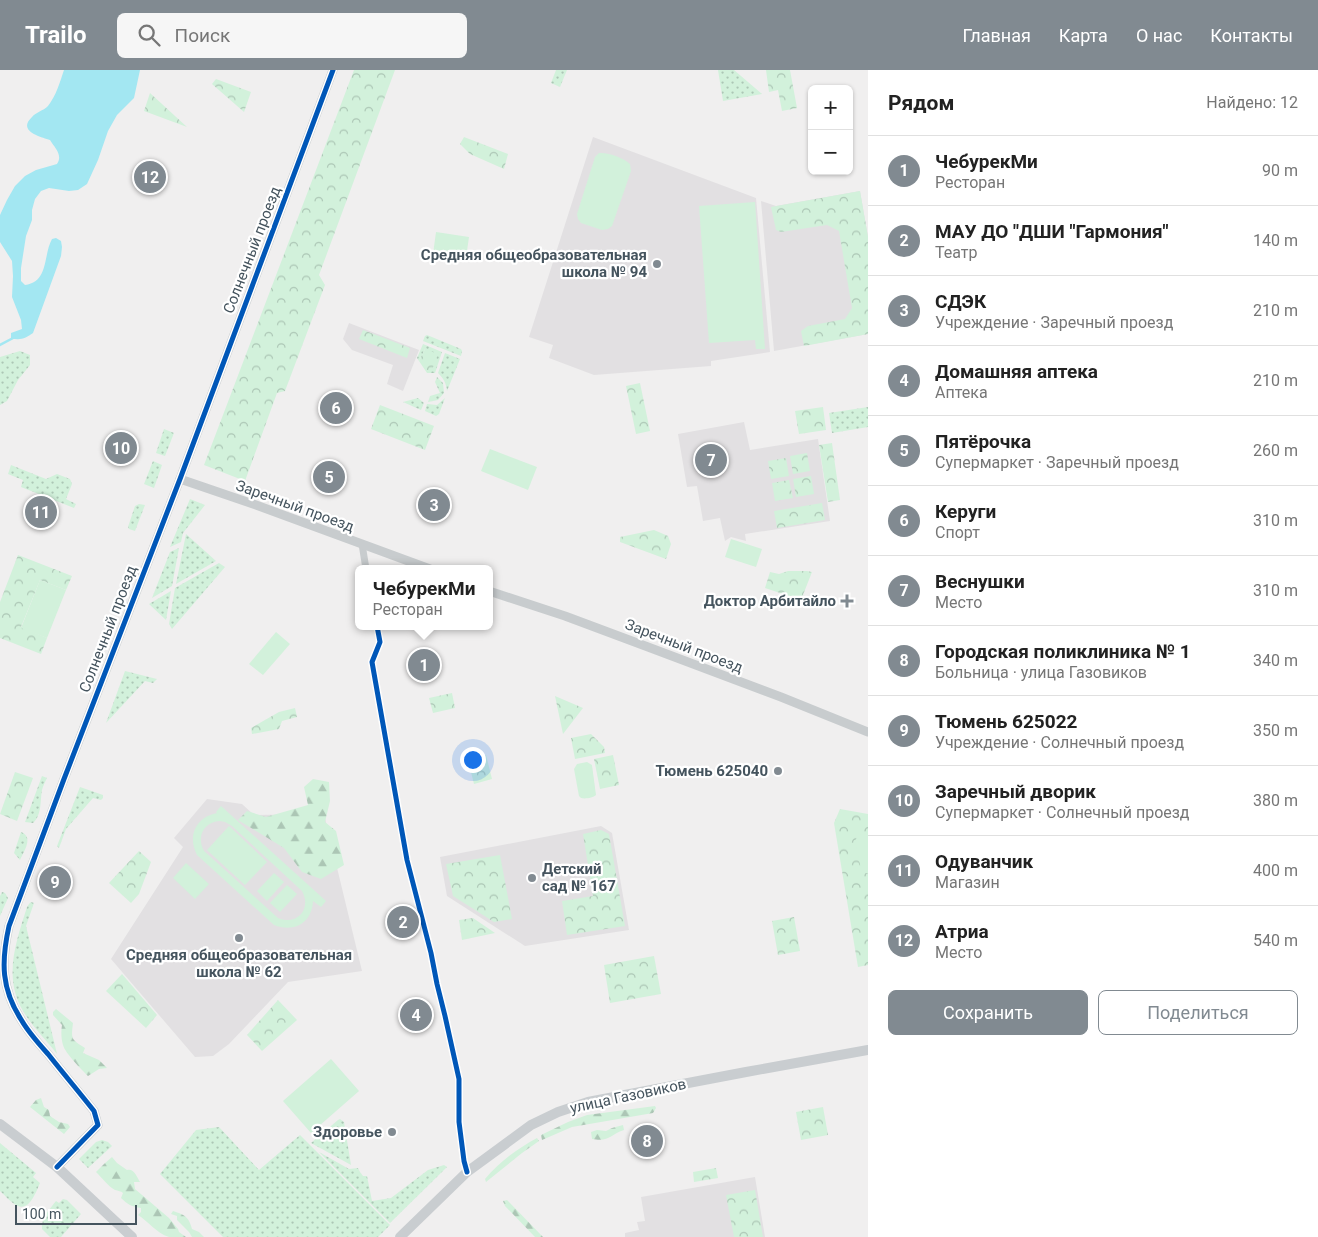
<!DOCTYPE html>
<html lang="ru">
<head>
<meta charset="utf-8">
<style>
  :root { --surface:#fff; --page:#f6f6f6; --text:#222; --muted:#767676; --line:#e0e0e0; --accent:#818a91 }
  body { margin:0; font-family:Roboto,sans-serif; background:var(--page); color:var(--text) }
  .controls { position:absolute; right:15px; top:15px; display:grid; overflow:hidden; border-radius:8px; box-shadow:0 1px 4px #0004 }
  .controls button { width:45px; height:45px; display:grid; place-items:center; padding:0; border:0; border-bottom:1px solid var(--line); background:var(--surface); color:var(--text); font:25px sans-serif }
  .scale { position:absolute; left:15px; bottom:12px; width:122px; box-sizing:border-box; padding-left:5px; border:2px solid #45545e; border-top:0; font-size:14px; line-height:18px; white-space:nowrap; color:#45545e; -webkit-text-stroke:4px #fff; paint-order:stroke }
  .you { position:absolute; left:472px; top:689px; width:18px; height:18px; margin:-12px; border:4px solid #fff; border-radius:50%; background:#1a73e8; box-shadow:0 0 0 8px #1a73e833 }
  .badge { display:grid; place-items:center; width:32px; height:32px; border-radius:50%; background:var(--accent); color:#fff; font-size:16px; font-weight:700 }
  .pin { position:absolute; translate:-50% -50%; border:2px solid #fff; box-shadow:0 1px 5px #0006 }
  .popup { position:absolute; left:355px; top:495px; width:138px; height:65px; box-sizing:border-box; display:grid; place-content:center; border-radius:8px; background:var(--surface); filter:drop-shadow(0 1px 4px #0005); font-size:16px; white-space:nowrap; color:var(--muted) }
  .popup b { font-size:19px; color:var(--text) }
  .popup::after { content:''; position:absolute; left:50%; top:100%; margin-left:-10px; border:10px solid transparent; border-top-color:var(--surface) }
  .list { margin:0; padding:0; list-style:none }
  h2 { display:flex; justify-content:space-between; align-items:center; height:65px; margin:0; padding:0 20px; font-size:21px }
  h2 small { font-size:16px; font-weight:400; color:var(--muted) }
  .list li { display:grid; grid-template-columns:32px 1fr auto; gap:15px; align-items:center; box-sizing:border-box; height:70px; padding:0 20px; border-top:1px solid var(--line) }
  .list b { display:block; font-size:19px; white-space:nowrap }
  .list p { margin:0; font-size:16px; white-space:nowrap; color:var(--muted) }
  .list em { font-size:16px; font-style:normal; color:var(--muted) }
  .actions { display:flex; gap:10px; padding:15px 20px }
  .actions a { flex:1; padding:11px 0; border:1px solid var(--accent); border-radius:8px; text-align:center; font-size:18px; color:var(--accent) }
  .actions .main { background:var(--accent); color:#fff }
  .icon { flex:none; width:28px; height:28px; fill:none; stroke:currentColor; stroke-width:2; stroke-linecap:round; stroke-linejoin:round }
  .map { position:relative; flex:none; width:868px; height:1167px; overflow:hidden }
  header { display:flex; align-items:center; gap:30px; box-sizing:border-box; height:70px; padding:0 25px; background:var(--accent); color:#fff }
  header strong { font-size:24px }
  nav { display:flex; gap:28px; margin-inline-start:auto; font-size:18px }
  .search { width:350px; height:45px; background:var(--page); display:flex; align-items:center; gap:12px; box-sizing:border-box; padding:0 18px; border-radius:8px; color:var(--muted); font-size:19px }
  main { display:flex }
  aside { flex:1; background:var(--surface) }
  .map>svg:first-child { display:block }
  .education { fill:#e2e0e2 }
  .grass { fill:url(#grass-dots) }
  .forest { fill:url(#forest-firs) }
  .park { fill:url(#park-crowns) }
  .pitch { fill:#d2f1db; fill-rule:evenodd }
  .water { fill:#a3e7f2 }
  .lines { fill:none; stroke-linecap:round; stroke-linejoin:round }
  .stream { stroke:#a3e7f2; stroke-width:2.5 }
  .minor { stroke:#c8ccce; stroke-width:7 }
  .tertiary { stroke:#c8ccce; stroke-width:9 }
  .secondary { stroke:#c9cdd0; stroke-width:10 }
  .cycleway-casing { stroke:#fff; stroke-width:8 }
  .cycleway { stroke:#0057b8; stroke-width:5 }
  .poi-dot { fill:#818a91; stroke:#fff; stroke-width:2 }
  .labels { text-anchor:middle; stroke-width:4.5; stroke-linejoin:round; paint-order:stroke }
  .street-label { font-size:15px; fill:#45545e; stroke:#fff }
  .poi-label { font-size:15px; font-weight:bold; fill:#45545e; stroke:#fff; text-anchor:end }
</style>
</head>
<body>
<header>
<strong>Trailo</strong>
<div class="search"><svg class="icon" aria-label="search" viewBox="0 0 24 24"><circle cx="10" cy="10" r="6"/><path d="M15 15l6 6"/></svg>Поиск</div>
<nav><a>Главная</a><a>Карта</a><a>О нас</a><a>Контакты</a></nav>
</header>
<main>
<div class="map">
<svg width="868" height="1167" viewBox="0 0 868 1167">
  <defs>
    <pattern id="grass-dots" width="8" height="8" patternUnits="userSpaceOnUse" patternTransform="scale(1.25)"><rect width="8" height="8" fill="#d2f1db"/><path d="M2 2h.1M6 6h.1" fill="none" stroke="#acc6b5" stroke-width="1.8" stroke-linecap="round"/></pattern>
    <pattern id="forest-firs" width="22" height="20" patternUnits="userSpaceOnUse" patternTransform="scale(1.25)"><rect width="22" height="20" fill="#d2f1db"/><path d="M5 1l3.5 6h-7zM16 11l3.5 6h-7z" fill="#acc6b5"/></pattern>
    <pattern id="park-crowns" width="20" height="18" patternUnits="userSpaceOnUse" patternTransform="scale(1.25)"><rect width="20" height="18" fill="#d2f1db"/><path d="M2 6a3 3 0 1 1 6 0M12 15a3 3 0 1 1 6 0" fill="none" stroke="#acc6b5"/></pattern>
  </defs>
  <rect width="100%" height="100%" fill="#f0efef"/>
  <g class="education">
    <path d="M593,67L756,128L770,282L711,291V296L594,305L549,288L553,275L529,267Z"/>
    <path d="M860,121L868,167V264L774,281L761,131L776,136Z"/>
    <path d="M349,253L419,280L403,321L387,314L393,295L352,280L343,269Z"/>
    <path d="M744,352L750,380L818,369L830,451L745,464L746,471L731,467L725,471L720,448L703,451L697,416L687,417L678,364Z"/>
    <path d="M207,729L242,734L254,745L324,744L362,901L288,912L229,974L213,986L195,987L111,889L183,777L174,768Z"/>
    <path d="M601,756L612,763L629,860L525,876L447,826L440,787Z"/>
    <path d="M755,1107L765,1167H625V1163L639,1160L637,1152L645,1151L641,1127Z"/>
  </g>
  <g class="grass">
    <path d="M556,0H567L560,17L551,13Z"/>
    <path d="M718,0H734L762,24L723,31Z"/>
    <path d="M427,265L461,279L462,281L461,286L423,271L425,266Z"/>
    <path d="M423,274L442,282L435,303H427L425,300H432L425,279L419,291L417,288Z"/>
    <path d="M20,281L30,285V295L18,310L7,331L0,335V287Z"/>
    <path d="M445,283L460,289L447,321C446,313 444,309 438,303Z"/>
    <path d="M437,307L443,313L444,323L438,330L428,332L430,326L440,323L435,312Z"/>
    <path d="M418,328L424,333L421,340L403,332Z"/>
    <path d="M445,328L439,344L436,346L425,341L427,334L437,335Z"/>
    <path d="M868,337V357L832,363L829,343Z"/>
    <path d="M164,359L174,363L165,386L156,383Z"/>
    <path d="M153,391L162,395L154,418L144,414Z"/>
    <path d="M11,395L46,409L57,404L70,409L72,414L66,429L76,434L74,438L21,417L23,410L8,404Z"/>
    <path d="M190,429L205,435L183,463L181,472L170,477Z"/>
    <path d="M139,434L145,435L135,461L129,459L128,457L135,436Z"/>
    <path d="M186,464L216,491L176,514Z"/>
    <path d="M179,478L172,516L152,528L170,482Z"/>
    <path d="M219,493L225,497L172,559L169,554L175,518Z"/>
    <path d="M171,521L166,550L149,534Z"/>
    <path d="M125,601L157,609L153,613L145,611L106,653Z"/>
    <path d="M42,706L47,708C45,712 43,716 42,720C40,731 42,745 33,753L25,752Z"/>
    <path d="M80,717L103,725V728L101,730L93,728L66,759L59,778L57,776Z"/>
    <path d="M21,762C34,767 24,781 20,790L14,783Z"/>
    <path d="M2,822L5,823L8,828L0,846V826Z"/>
    <path d="M31,832L34,833L26,856L57,984C47,971 31,955 23,941C3,907 16,872 27,837L29,834Z"/>
    <path d="M340,1049L344,1052L351,1095L311,1073L338,1050Z"/>
    <path d="M219,1057L259,1100L300,1065L390,1155L378,1167H223L160,1104L196,1060Z"/>
    <path d="M102,1070L108,1072L112,1076L88,1098L79,1089L96,1072Z"/>
    <path d="M0,1073L36,1103L33,1107L40,1113C36,1122 29,1143 16,1135C10,1132 5,1125 0,1121Z"/>
    <path d="M319,1082L349,1099L358,1098L360,1102L363,1106H367L372,1131L391,1128L428,1100L444,1095L447,1097L390,1153Z"/>
    <path d="M63,1129L67,1130L81,1144L61,1167H50L42,1159C41,1148 49,1140 56,1131L59,1133Z"/>
  </g>
  <g class="forest">
    <path d="M313,709L329,712L330,731L325,752L336,761L344,795L321,809L302,802L284,778L238,750L247,741L266,747L308,735L304,717Z"/>
    <path d="M56,939L73,953C71,970 71,969 85,978L83,983L99,990L107,998L99,999L88,1006C82,1000 65,983 63,975C61,968 61,961 62,955L53,945V942Z"/>
    <path d="M41,1028L44,1037L49,1040L50,1046L59,1052L68,1054L70,1057L64,1064L30,1037L36,1030Z"/>
    <path d="M655,1036L656,1038L653,1043L572,1057L542,1070L541,1065L568,1052L587,1045Z"/>
    <path d="M623,1055L624,1060C609,1065 610,1072 592,1069L591,1062L597,1060L606,1061L612,1058Z"/>
    <path d="M537,1068L539,1071L522,1083L486,1112L485,1109C499,1092 517,1079 537,1068Z"/>
    <path d="M112,1087L117,1093L127,1100C134,1098 137,1107 140,1112H134L135,1119L169,1148L178,1159L179,1162L186,1167C181,1167 173,1167 169,1167C156,1163 148,1151 138,1145L141,1142V1138C132,1137 127,1134 121,1128L123,1123C121,1121 118,1121 115,1120C109,1117 101,1107 96,1102L104,1094Z"/>
    <path d="M507,1130L543,1167H535L505,1136L503,1131Z"/>
    <path d="M173,1141C185,1145 189,1147 192,1159L199,1162L204,1167H192L189,1162L177,1150V1146L171,1144Z"/>
  </g>
  <g class="park">
    <path d="M354,0H395L319,205L325,215L285,321L277,323L245,411L204,395Z"/>
    <path d="M766,0H790L797,38L782,41L778,20L769,22Z"/>
    <path d="M216,9L251,22L244,42L212,14Z"/>
    <path d="M150,23L187,57L144,41Z"/>
    <path d="M464,67L508,84L504,99L470,84L460,74Z"/>
    <path d="M860,121L868,167V264L804,276L801,261L808,256L845,249L852,238L839,161L827,155L781,162L776,160L771,137Z"/>
    <path d="M363,260L410,278L407,288L359,269Z"/>
    <path d="M425,279L438,284L432,300H425L419,291Z"/>
    <path d="M640,313L650,361L636,364L626,316Z"/>
    <path d="M380,335L434,356L425,380L371,359Z"/>
    <path d="M823,337L826,360L799,364L795,341Z"/>
    <path d="M832,373L840,430L828,432L819,375Z"/>
    <path d="M807,383L810,401L793,404L790,386Z"/>
    <path d="M786,388L789,406L771,409L768,391Z"/>
    <path d="M811,406L814,424L796,427L793,409Z"/>
    <path d="M789,410L793,428L775,431L772,413Z"/>
    <path d="M822,433L825,450L777,458L774,441Z"/>
    <path d="M654,460L668,466L671,474L666,489L620,472V467Z"/>
    <path d="M18,485L72,506L66,520L40,510L21,557L47,568L41,584L0,568V532Z"/>
    <path d="M788,501H807L812,502L801,530L765,518L770,502L779,504Z"/>
    <path d="M452,623L455,638L433,643L429,628Z"/>
    <path d="M555,626L583,638L563,664Z"/>
    <path d="M295,638L297,647L282,651L279,659L252,664L251,658L279,642Z"/>
    <path d="M591,664L604,677L605,683L575,689L571,668Z"/>
    <path d="M486,685L492,709L474,714L468,690Z"/>
    <path d="M613,685L619,715L600,719L594,689Z"/>
    <path d="M15,702L33,708L17,751L0,744Z"/>
    <path d="M840,739L868,744V895L858,897L834,753Z"/>
    <path d="M601,760L609,764L625,856L567,865L562,831L593,826L583,764Z"/>
    <path d="M139,781L151,792L139,824L131,833L109,813Z"/>
    <path d="M500,785L512,849L494,852L453,826L446,794Z"/>
    <path d="M794,847L800,881L778,885L772,851Z"/>
    <path d="M473,848L495,863L462,870L459,850Z"/>
    <path d="M654,886L661,924L610,933L604,895Z"/>
    <path d="M122,904L157,945L146,958L106,921Z"/>
    <path d="M278,930L297,950L262,981L247,965Z"/>
    <path d="M823,1037L828,1065L801,1070L796,1042Z"/>
    <path d="M716,1098L718,1108L694,1112L693,1102Z"/>
    <path d="M755,1120L763,1167H734L726,1125Z"/>
  </g>
  <g class="pitch">
    <path d="M599,83C608,82 624,88 630,94L631,101L612,156L608,159L602,160L581,153L578,149L577,144L595,87Z"/>
    <path d="M755,132L765,279H756L755,270L709,273L699,136Z"/>
    <path d="M436,162L469,167L466,188L433,184Z"/>
    <path d="M490,379L537,397L528,420L481,401Z"/>
    <path d="M731,469L762,479L756,497L725,487Z"/>
    <path d="M40,510L66,520L47,568L21,558Z"/>
    <path d="M276,562L290,574L263,605L249,594Z"/>
    <path d="M587,692L592,695L596,725C593,728 585,729 581,728L579,726L574,699L577,694Z"/>
    <path d="M221,736L326,831L321,837L313,831C312,853 294,863 274,855L197,785C187,766 196,747 217,743L216,742ZM220,751L225,752L232,756L302,821C312,839 297,856 278,848L204,781C196,766 204,752 220,751Z"/>
    <path d="M229,756L267,792L245,815L207,780Z"/>
    <path d="M868,763V803H863L861,799L855,772C856,765 862,764 868,763Z"/>
    <path d="M186,793L209,814L195,829L173,808Z"/>
    <path d="M274,803L284,812L267,831L257,821Z"/>
    <path d="M287,815L297,824L280,842L270,833Z"/>
    <path d="M331,989L359,1021L311,1063L283,1031Z"/>
  </g>
  <path class="water" d="M64,0H140L134,28L117,45L108,61L98,90L87,114L78,120L69,121L49,118L41,121L35,129L32,140V150L26,166L21,198V211L25,215C49,212 43,185 52,169L56,168L61,171L62,177L61,186L33,263C26,268 20,271 11,268V263L22,259L21,250L12,227L13,206L12,191L0,172V145L7,130L15,116L25,106L36,100L57,94C63,85 55,78 50,70C40,67 17,61 32,47C36,42 43,41 48,36C56,26 60,12 64,0Z"/>
  <g class="lines">
    <path class="stream" d="M0,275L15,267"/>
    <g class="minor">
      <path d="M362,474L366,499"/>
      <path d="M377,556L380,572L372,592L407,790L431,883L437,914L445,946L459,1009V1052L464,1091L467,1102"/>
    </g>
    <g class="tertiary">
      <path d="M180,409L256,435L430,499"/>
      <path d="M489,521L565,546L648,577L781,627L868,662"/>
      <path d="M57,1097L98,1055L94,1041C79,1022 63,1003 48,984C39,974 29,963 22,951C1,919 1,892 9,856L64,709L180,409L333,0"/>
    </g>
    <g class="secondary">
      <path d="M0,1054L57,1097L132,1167"/>
      <path d="M400,1167L467,1102L531,1055L558,1042L588,1032L746,1002L868,980"/>
    </g>
    <defs>
      <g id="cycleway">
        <path d="M377,556L380,572L372,592L407,790L431,883L437,914L445,946L459,1009V1052L464,1091L467,1102"/>
        <path d="M57,1097L98,1055L94,1041C79,1022 63,1003 48,984C39,974 29,963 22,951C1,919 1,892 9,856L64,709L180,409L333,0"/>
      </g>
    </defs>
    <use href="#cycleway" class="cycleway-casing"/>
    <use href="#cycleway" class="cycleway"/>
  </g>
  <g class="poi-dot">
    <circle cx="657" cy="194" r="5"/>
    <path d="M844.5 523.5h5v5h5v5h-5v5h-5v-5h-5v-5h5z"/>
    <circle cx="778" cy="701" r="5"/>
    <circle cx="532" cy="808" r="5"/>
    <circle cx="239" cy="868" r="5"/>
    <circle cx="392" cy="1062" r="5"/>
  </g>
  <g class="labels">
    <g class="street-label">
      <text transform="translate(252 180) rotate(-69)" y="5">Солнечный проезд</text>
      <text transform="translate(295 436) rotate(20)" y="5">Заречный проезд</text>
      <text transform="translate(108 559) rotate(-69)" y="5">Солнечный проезд</text>
      <text transform="translate(684 576) rotate(21)" y="5">Заречный проезд</text>
      <text transform="translate(628 1026) rotate(-12)" y="5">улица Газовиков</text>
    </g>
    <g class="poi-label">
      <text x="647" y="190">Средняя общеобразовательная<tspan x="647" dy="17">школа № 94</tspan></text>
      <text x="836" y="536">Доктор Арбитайло</text>
      <text x="768" y="706">Тюмень 625040</text>
      <text x="542" y="804" text-anchor="start">Детский<tspan x="542" dy="17">сад № 167</tspan></text>
      <text x="239" y="890" text-anchor="middle">Средняя общеобразовательная<tspan x="239" dy="17">школа № 62</tspan></text>
      <text x="382" y="1067">Здоровье</text>
    </g>
  </g>
</svg>
<div class="controls">
<button>+</button>
<button>−</button>
</div>
<div class="scale">100 m</div>
<div class="you"></div>
<div class="pin badge" style="left:424px;top:595px">1</div>
<div class="popup"><b>ЧебурекМи</b>Ресторан</div>
<div class="pin badge" style="left:403px;top:852px">2</div>
<div class="pin badge" style="left:434px;top:435px">3</div>
<div class="pin badge" style="left:416px;top:945px">4</div>
<div class="pin badge" style="left:329px;top:407px">5</div>
<div class="pin badge" style="left:336px;top:338px">6</div>
<div class="pin badge" style="left:711px;top:390px">7</div>
<div class="pin badge" style="left:647px;top:1071px">8</div>
<div class="pin badge" style="left:55px;top:812px">9</div>
<div class="pin badge" style="left:121px;top:378px">10</div>
<div class="pin badge" style="left:41px;top:442px">11</div>
<div class="pin badge" style="left:150px;top:107px">12</div>
</div>
<aside>
<h2>Рядом<small>Найдено: 12</small></h2>
<ul class="list">
<li><span class="badge">1</span><div><b>ЧебурекМи</b><p>Ресторан</p></div><em>90 m</em></li>
<li><span class="badge">2</span><div><b>МАУ ДО &quot;ДШИ &quot;Гармония&quot;</b><p>Театр</p></div><em>140 m</em></li>
<li><span class="badge">3</span><div><b>СДЭК</b><p>Учреждение · Заречный проезд</p></div><em>210 m</em></li>
<li><span class="badge">4</span><div><b>Домашняя аптека</b><p>Аптека</p></div><em>210 m</em></li>
<li><span class="badge">5</span><div><b>Пятёрочка</b><p>Супермаркет · Заречный проезд</p></div><em>260 m</em></li>
<li><span class="badge">6</span><div><b>Керуги</b><p>Спорт</p></div><em>310 m</em></li>
<li><span class="badge">7</span><div><b>Веснушки</b><p>Место</p></div><em>310 m</em></li>
<li><span class="badge">8</span><div><b>Городская поликлиника № 1</b><p>Больница · улица Газовиков</p></div><em>340 m</em></li>
<li><span class="badge">9</span><div><b>Тюмень 625022</b><p>Учреждение · Солнечный проезд</p></div><em>350 m</em></li>
<li><span class="badge">10</span><div><b>Заречный дворик</b><p>Супермаркет · Солнечный проезд</p></div><em>380 m</em></li>
<li><span class="badge">11</span><div><b>Одуванчик</b><p>Магазин</p></div><em>400 m</em></li>
<li><span class="badge">12</span><div><b>Атриа</b><p>Место</p></div><em>540 m</em></li>
</ul>
<div class="actions"><a class="main">Сохранить</a><a>Поделиться</a></div>
</aside>
</main>
</body>
</html>
